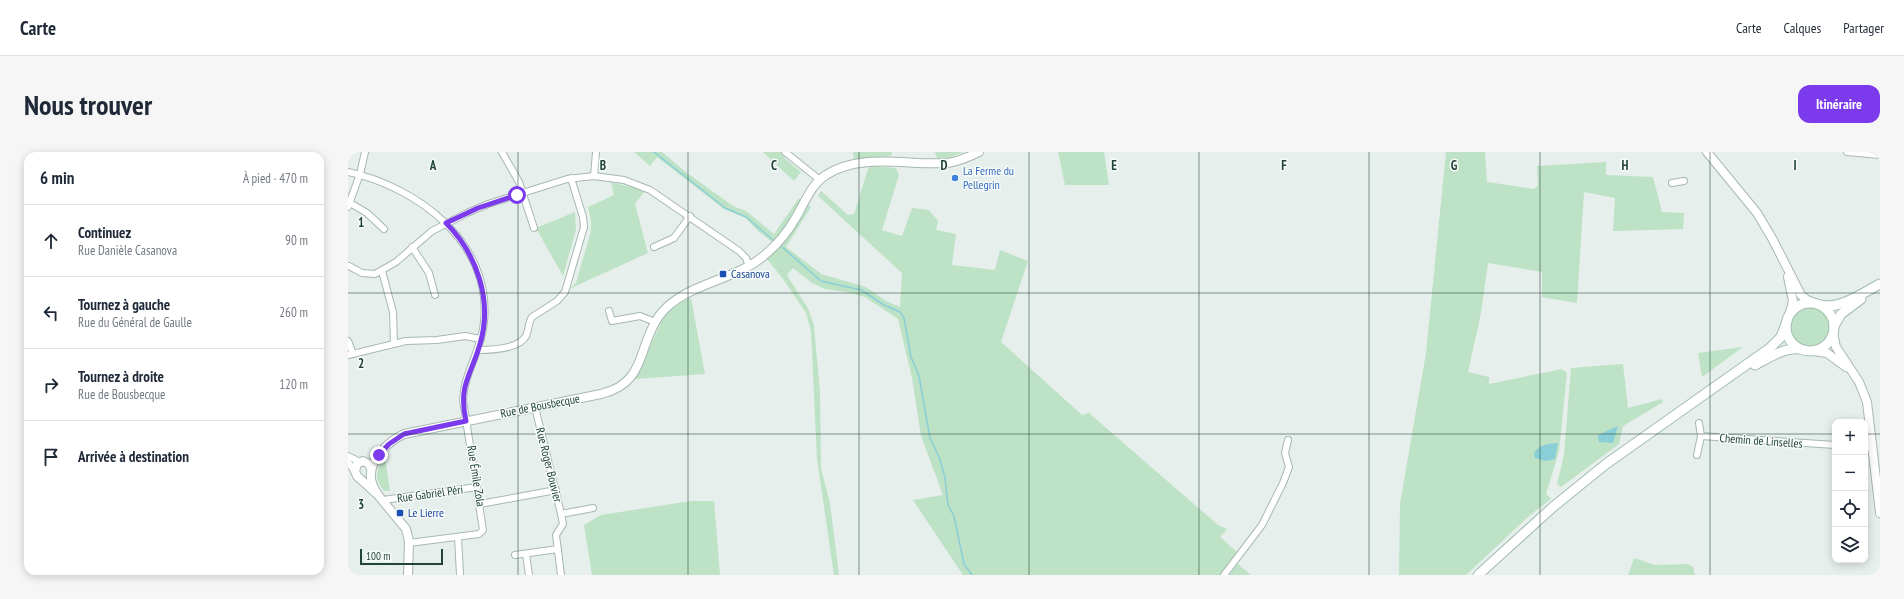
<!DOCTYPE html>
<html lang="fr">
<head>
<meta charset="utf-8">
<style>
  :root { --surface:#fff; --page:#f6f6f7; --text:#1f2937; --muted:#747a83; --line:#e0e1e3; --accent:#7c3aed }
  body { margin:0; font-family:"PT Sans Narrow",sans-serif; background:var(--page); color:var(--text) }
  .controls { position:absolute; right:12px; bottom:12px; display:grid; overflow:hidden; border-radius:8px; box-shadow:0 2px 10px #0003 }
  .controls button { width:36px; height:36px; display:grid; place-items:center; padding:0; border:0; border-bottom:1px solid var(--line); background:var(--surface); color:var(--text); font:20px sans-serif }
  .scale { position:absolute; left:12px; bottom:10px; width:83px; box-sizing:border-box; padding-left:4px; border:2px solid #224439; border-top:0; font-size:11px; line-height:14px; white-space:nowrap; color:#224439; -webkit-text-stroke:3px #f7fbf9; paint-order:stroke }
  .stop { position:absolute; width:12px; height:12px; margin:-9px; border:3px solid #7c3aed; border-radius:50%; background:#fff }
  .stop.end { background:#7c3aed; border-color:#fff; box-shadow:0 1px 4px #0008 }
  .list { margin:0; padding:0; list-style:none }
  h2 { display:flex; justify-content:space-between; align-items:center; height:52px; margin:0; padding:0 16px; font-size:17px }
  h2 small { font-size:13px; font-weight:400; color:var(--muted) }
  .list li { display:grid; grid-template-columns:26px 1fr auto; gap:12px; align-items:center; box-sizing:border-box; height:72px; padding:0 16px; border-top:1px solid var(--line) }
  .list b { display:block; font-size:15px; white-space:nowrap }
  .list p { margin:0; font-size:13px; white-space:nowrap; color:var(--muted) }
  .list em { font-size:13px; font-style:normal; color:var(--muted) }
  .icon { flex:none; width:22px; height:22px; fill:none; stroke:currentColor; stroke-width:2; stroke-linecap:round; stroke-linejoin:round }
  .map { position:relative; flex:none; width:1532px; height:423px; overflow:hidden; border-radius:12px }
  header { display:flex; align-items:center; gap:24px; box-sizing:border-box; height:56px; padding:0 20px; background:var(--surface); border-bottom:1px solid var(--line) }
  header strong { font-size:19px }
  nav { display:flex; gap:22px; margin-inline-start:auto; font-size:14px }
  .intro { display:flex; align-items:center; justify-content:space-between; box-sizing:border-box; height:96px; padding:0 24px }
  h1 { margin:0; font-size:28px }
  .button { padding:10px 18px; border-radius:12px; background:var(--accent); color:#fff; font-size:14px; font-weight:700 }
  main { display:flex; gap:24px; padding:0 24px }
  aside { flex:1; background:var(--surface); border-radius:12px; box-shadow:0 2px 10px #0003 }
  .map>svg:first-child { display:block }
  .green { fill:#bde2c5 }
  .water { fill:#8acfd8 }
  .lines { fill:none; stroke-linecap:round; stroke-linejoin:round }
  .stream { stroke:#8acfd8; stroke-width:1.5 }
  .minor-casing { stroke:#a7b8b2; stroke-width:8 }
  .tertiary-casing { stroke:#a7b8b2; stroke-width:10 }
  .secondary-casing { stroke:#a3bcb2; stroke-width:11 }
  .minor { stroke:#fff; stroke-width:6 }
  .tertiary { stroke:#fff; stroke-width:8 }
  .secondary { stroke:#fff; stroke-width:9 }
  .route { stroke:#7c3aed; stroke-width:5 }
  .grid { fill:none; stroke:#224439; stroke-width:1; stroke-opacity:0.55 }
  .shop-dot { fill:#3f7fe0; stroke:#f7fbf9; stroke-width:1.5 }
  .transit-dot { fill:#1a4fb4; stroke:#f7fbf9; stroke-width:1.5 }
  .labels { text-anchor:middle; stroke-width:3; stroke-linejoin:round; paint-order:stroke }
  .shop-label { font-size:12px; fill:#366cbe; stroke:#f7fbf9; text-anchor:start }
  .transit-label { font-size:12px; fill:#164399; stroke:#f7fbf9; text-anchor:start }
  .street-label { font-size:12px; fill:#224439; stroke:#f7fbf9 }
  .grid-label { font-size:13px; text-anchor:middle; font-weight:bold; fill:#224439; stroke:#f7fbf9; stroke-width:3; stroke-linejoin:round; paint-order:stroke }
</style>
</head>
<body>
<header>
<strong>Carte</strong>
<nav><a>Carte</a><a>Calques</a><a>Partager</a></nav>
</header>
<div class="intro"><h1>Nous trouver</h1><a class="button">Itinéraire</a></div>
<main>
<aside>
<h2>6 min<small>À pied · 470 m</small></h2>
<ul class="list">
<li><svg class="icon" aria-label="ahead" viewBox="0 0 24 24"><path d="M12 20V5M6 11l6-6 6 6"/></svg><div><b>Continuez</b><p>Rue Danièle Casanova</p></div><em>90 m</em></li>
<li><svg class="icon" aria-label="left" viewBox="0 0 24 24"><path d="M17 20v-9H6M10 6l-5 5 5 5"/></svg><div><b>Tournez à gauche</b><p>Rue du Général de Gaulle</p></div><em>260 m</em></li>
<li><svg class="icon" aria-label="right" viewBox="0 0 24 24"><path d="M7 20v-9h11M14 6l5 5-5 5"/></svg><div><b>Tournez à droite</b><p>Rue de Bousbecque</p></div><em>120 m</em></li>
<li><svg class="icon" aria-label="arrive" viewBox="0 0 24 24"><path d="M6 21V4h12l-3 4 3 4H6"/></svg><div><b>Arrivée à destination</b></div></li>
</ul>
</aside>
<div class="map">
<svg width="1532" height="423" viewBox="0 0 1532 423">
  <rect width="100%" height="100%" fill="#e6efeb"/>
  <g class="green">
    <path d="M286,0H314L339,21L385,54L398,59L426,82L451,46L463,55L438,95L473,122L518,135L538,149L552,155L554,121L470,44L473,39L500,63L506,62L520,17L523,14L548,16L551,23L534,78L554,84L564,56L581,58L590,69L588,78L608,82L604,113L647,118L652,98L680,109L653,190L734,263L741,261L870,373L879,377L872,385L890,401L874,423H615L565,348L595,343L573,284L564,226L550,167L517,145L499,140L477,137L464,131L445,116L439,123L461,158L466,174L472,240L473,317L482,351L491,423H486L469,307L463,179L458,161L435,127L419,107L431,95L411,80L398,66L376,57L309,5L302,14Z"/>
    <path d="M415,0H435L438,4L436,6L453,20L446,29Z"/>
    <path d="M505,0H544L543,4L506,7Z"/>
    <path d="M587,0H616L593,8L589,6Z"/>
    <path d="M710,0H756L761,33H717Z"/>
    <path d="M1098,0H1137L1139,30L1186,37L1190,33L1189,14L1258,10V23L1305,25L1314,60L1336,61L1335,77L1265,79L1267,46L1236,40L1229,151L1194,145V120L1140,111L1133,161L1120,220L1141,225V232L1214,217L1219,221L1211,299L1198,342L1203,347L1181,364L1118,423H1051L1052,352L1078,201Z"/>
    <path d="M263,30L297,39L287,52L300,101L221,137L228,131L243,79V68L240,55L266,43Z"/>
    <path d="M227,60L228,78L215,124L188,76Z"/>
    <path d="M343,146L357,222L287,227L316,164L328,152Z"/>
    <circle cx="1462" cy="175" r="20"/>
    <path d="M1395,195L1354,225L1350,201Z"/>
    <path d="M1275,212L1280,256L1314,247L1315,250L1275,274L1271,292L1213,335L1209,332L1216,303L1223,216Z"/>
    <path d="M37,305L42,339H36C26,328 27,316 37,305Z"/>
    <path d="M343,349H366L372,423H244L236,373L253,363Z"/>
    <path d="M1286,406L1307,413L1340,412L1345,415L1347,423H1280Z"/>
    <path d="M889,411L903,423H881Z"/>
  </g>
  <g class="water">
    <path d="M1270,274L1265,291L1251,290L1250,283Z"/>
    <path d="M1210,291L1207,307L1198,309L1187,306L1186,301C1192,292 1200,292 1210,291Z"/>
  </g>
  <g class="lines">
    <g class="stream">
      <path d="M306,0L377,56L398,65L425,88"/>
      <path d="M434,95L473,129L513,138L536,153L552,160L556,166L563,205L571,224L582,286L592,307L597,326L600,353L606,364L616,412L624,423"/>
    </g>
    <defs>
      <g id="minor">
        <path d="M154,0L171,30L186,76"/>
        <path d="M437,0L472,28"/>
        <path d="M1499,0L1532,3"/>
        <path d="M0,20C69,35 144,90 136,170C134,198 116,220 115,248L135,378L131,382L61,391"/>
        <path d="M246,24L248,0"/>
        <path d="M1324,31L1336,29"/>
        <path d="M2,51L19,61L36,77"/>
        <path d="M0,55L12,22L17,0"/>
        <path d="M64,95L81,121L87,143"/>
        <path d="M306,95L326,86L342,64"/>
        <path d="M1,114L14,121L27,122L48,110L84,79L119,61L140,52L219,27L246,24L276,28L302,38L391,99L398,106L401,114"/>
        <path d="M34,119L45,160L46,191"/>
        <path d="M261,159L264,169L292,164L307,170"/>
        <path d="M0,189L5,202"/>
        <path d="M130,198C144,198 171,197 178,184C181,178 180,171 184,165L209,149L217,140L236,75L235,65L223,26"/>
        <path d="M0,203L58,189L89,188L117,184L133,187"/>
        <path d="M187,255L213,362L245,356"/>
        <path d="M1351,271L1353,284L1487,293"/>
        <path d="M1517,295L1525,296"/>
        <path d="M1349,303L1353,284"/>
        <path d="M0,304L12,310"/>
        <path d="M0,310L7,320"/>
        <path d="M35,348L129,335"/>
        <path d="M132,352L208,338"/>
        <path d="M110,385L112,423"/>
        <path d="M178,402L181,423"/>
        <path d="M167,403L210,397"/>
        <path d="M213,423L208,383L215,372L213,362"/>
        <path d="M876,423L914,373L935,331L941,315L937,301L940,288"/>
      </g>
      <g id="tertiary">
        <path d="M1359,0L1409,61L1425,88L1453,143L1459,148L1467,151"/>
        <path d="M1440,125L1445,149L1442,161"/>
        <path d="M1485,181L1488,195L1511,230L1519,250L1532,361"/>
        <path d="M1466,199L1479,201L1498,215"/>
        <path d="M23,317L21,312L15,309L9,312L7,319L9,324L30,343L58,377L61,389L60,423"/>
        <path d="M30,343C27,338 23,332 23,326C21,307 41,289 56,282L253,242C299,231 289,195 311,164C333,133 384,129 413,106C427,95 438,83 447,67C456,53 462,33 478,23C513,0 561,14 600,11C611,9 621,5 631,0"/>
      </g>
      <g id="secondary">
        <circle cx="1462" cy="175" r="24"/>
        <path d="M1473,153C1492,158 1516,140 1532,132"/>
        <path d="M1486,174L1493,162L1513,147"/>
        <path d="M1407,213C1420,206 1437,195 1452,197"/>
        <path d="M1130,423L1205,355L1258,312L1422,196L1433,185L1439,169"/>
      </g>
    </defs>
    <use href="#minor" class="minor-casing"/>
    <use href="#tertiary" class="tertiary-casing"/>
    <use href="#secondary" class="secondary-casing"/>
    <use href="#minor" class="minor"/>
    <use href="#tertiary" class="tertiary"/>
    <use href="#secondary" class="secondary"/>
  </g>
  <g class="lines">
    <path class="route" d="M31,303L41,292L56,282L118,269C110,233 123,224 132,192C145,149 129,102 98,71L130,56L169,43"/>
  </g>
  <path class="grid" d="M170,0V423M340,0V423M511,0V423M681,0V423M851,0V423M1021,0V423M1192,0V423M1362,0V423M0,141H1532M0,282H1487M1517,282H1532"/>
  <circle class="shop-dot" cx="607" cy="26" r="4"/>
  <g class="transit-dot">
    <rect x="371" y="118" width="8" height="8" rx="2"/>
    <rect x="48" y="357" width="8" height="8" rx="2"/>
  </g>
  <g class="labels">
    <g class="shop-label">
      <text x="615" y="23">La Ferme du<tspan x="615" dy="14">Pellegrin</tspan></text>
    </g>
    <g class="transit-label">
      <text x="383" y="126">Casanova</text>
      <text x="60" y="365">Le Lierre</text>
    </g>
    <g class="street-label">
      <text transform="translate(192 254) rotate(-11)" y="4">Rue de Bousbecque</text>
      <text transform="translate(1413 289) rotate(4)" y="4">Chemin de Linselles</text>
      <text transform="translate(201 313) rotate(76)" y="4">Rue Roger Bouvier</text>
      <text transform="translate(128 324) rotate(81)" y="4">Rue Émile Zola</text>
      <text transform="translate(82 342) rotate(-8)" y="4">Rue Gabriel Péri</text>
    </g>
  </g>
  <g class="grid-label">
    <text x="85" y="18">A</text>
    <text x="255" y="18">B</text>
    <text x="426" y="18">C</text>
    <text x="596" y="18">D</text>
    <text x="766" y="18">E</text>
    <text x="936" y="18">F</text>
    <text x="1106" y="18">G</text>
    <text x="1277" y="18">H</text>
    <text x="1447" y="18">I</text>
    <text x="13" y="75">1</text>
    <text x="13" y="216">2</text>
    <text x="13" y="357">3</text>
  </g>
</svg>
<div class="controls">
<button>+</button>
<button>−</button>
<button><svg class="icon" aria-label="locate" viewBox="0 0 24 24"><circle cx="12" cy="12" r="6"/><path d="M12 2v4M12 18v4M2 12h4M18 12h4"/></svg></button>
<button><svg class="icon" aria-label="layers" viewBox="0 0 24 24"><path d="M12 4l9 5-9 5-9-5zM3 14l9 5 9-5"/></svg></button>
</div>
<div class="scale">100 m</div>
<div class="stop" style="left:169px;top:43px"></div>
<div class="stop end" style="left:31px;top:303px"></div>
</div>
</main>
</body>
</html>
